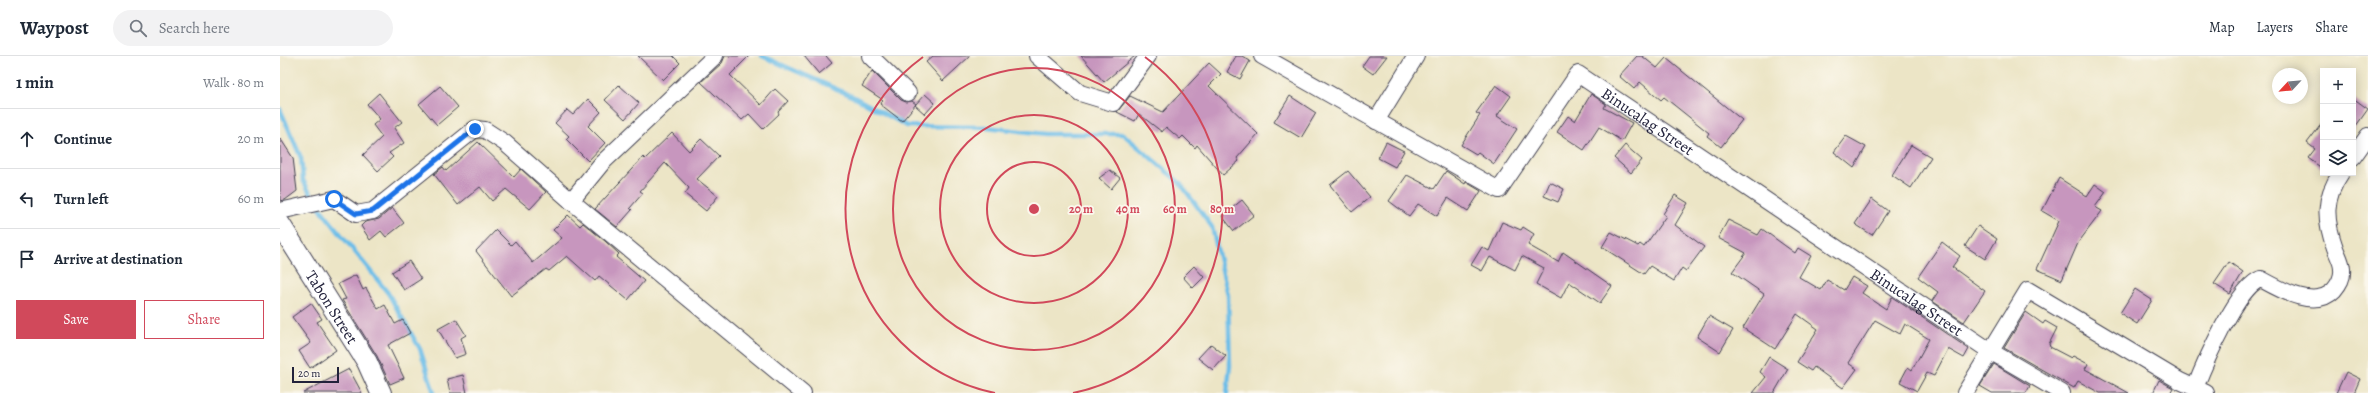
<!DOCTYPE html>
<html lang="en">
<head>
<meta charset="utf-8">
<style>
  :root { --surface:#fff; --page:#f2f2f3; --text:#1f2937; --muted:#747a83; --line:#e0e1e3; --accent:#d1495b }
  body { margin:0; font-family:Alegreya,serif; background:var(--page); color:var(--text) }
  .controls { position:absolute; right:12px; top:12px; display:grid; overflow:hidden; border-radius:0px; box-shadow:0 2px 10px #0003 }
  .controls button { width:36px; height:36px; display:grid; place-items:center; padding:0; border:0; border-bottom:1px solid var(--line); background:var(--surface); color:var(--text); font:20px sans-serif }
  .compass { position:absolute; left:1992px; top:12px; width:36px; height:36px; border-radius:50%; background:var(--surface); box-shadow:0 2px 10px #0003; rotate:244deg }
  .scale { position:absolute; left:12px; bottom:10px; width:47px; box-sizing:border-box; padding-left:4px; border:2px solid #22223b; border-top:0; font-size:11px; line-height:14px; white-space:nowrap; color:#22223b; -webkit-text-stroke:3px #fbf7ec; paint-order:stroke }
  .stop { position:absolute; width:12px; height:12px; margin:-9px; border:3px solid #1a73e8; border-radius:50%; background:#fff }
  .stop.end { background:#1a73e8; border-color:#fff; box-shadow:0 1px 4px #0008 }
  .list { margin:0; padding:0; list-style:none }
  h2 { display:flex; justify-content:space-between; align-items:center; height:52px; margin:0; padding:0 16px; font-size:17px }
  h2 small { font-size:13px; font-weight:400; color:var(--muted) }
  .list li { display:grid; grid-template-columns:26px 1fr auto; gap:12px; align-items:center; box-sizing:border-box; height:60px; padding:0 16px; border-top:1px solid var(--line) }
  .list b { display:block; font-size:15px; white-space:nowrap }
  .list em { font-size:13px; font-style:normal; color:var(--muted) }
  .actions { display:flex; gap:8px; padding:12px 16px }
  .actions a { flex:1; padding:9px 0; border:1px solid var(--accent); border-radius:0px; text-align:center; font-size:14px; color:var(--accent) }
  .actions .main { background:var(--accent); color:#fff }
  .icon { flex:none; width:22px; height:22px; fill:none; stroke:currentColor; stroke-width:2; stroke-linecap:round; stroke-linejoin:round }
  .map { position:relative; flex:none; width:2088px; height:337px; overflow:hidden }
  header { display:flex; align-items:center; gap:24px; box-sizing:border-box; height:56px; padding:0 20px; background:var(--surface); border-bottom:1px solid var(--line) }
  header strong { font-size:19px }
  nav { display:flex; gap:22px; margin-inline-start:auto; font-size:14px }
  .search { width:280px; height:36px; background:var(--page); display:flex; align-items:center; gap:10px; box-sizing:border-box; padding:0 14px; border-radius:22px; color:var(--muted); font-size:15px }
  main { display:flex }
  aside { flex:1; background:var(--surface) }
  .map>svg:first-child { display:block }
  .lines { fill:none; stroke-linecap:round; stroke-linejoin:round }
  .stream { stroke:#6dbee8; stroke-width:4.5 }
  .building { fill:#c796be }
  .minor-casing { stroke:#403f50; stroke-width:18 }
  .tertiary-casing { stroke:#403f50; stroke-width:22 }
  .minor { stroke:#fff; stroke-width:16 }
  .tertiary { stroke:#fff; stroke-width:20 }
  .route { stroke:#1a73e8; stroke-width:5 }
  .ring { fill:none; stroke:#d1495b; stroke-width:2 }
  .labels { text-anchor:middle; stroke-width:3.5; stroke-linejoin:round; paint-order:stroke }
  .street-label { font-size:16px; fill:#22223b; stroke:#fbf7ec }
  .centre { fill:#d1495b; stroke:#fbf7ec; stroke-width:2 }
  .ring-label { font-size:12px; text-anchor:middle; font-weight:bold; fill:#d1495b; stroke:#fbf7ec; stroke-width:3.5; stroke-linejoin:round; paint-order:stroke }
</style>
</head>
<body>
<header>
<strong>Waypost</strong>
<div class="search"><svg class="icon" aria-label="search" viewBox="0 0 24 24"><circle cx="10" cy="10" r="6"/><path d="M15 15l6 6"/></svg>Search here</div>
<nav><a>Map</a><a>Layers</a><a>Share</a></nav>
</header>
<main>
<aside>
<h2>1 min<small>Walk · 80 m</small></h2>
<ul class="list">
<li><svg class="icon" aria-label="ahead" viewBox="0 0 24 24"><path d="M12 20V5M6 11l6-6 6 6"/></svg><div><b>Continue</b></div><em>20 m</em></li>
<li><svg class="icon" aria-label="left" viewBox="0 0 24 24"><path d="M17 20v-9H6M10 6l-5 5 5 5"/></svg><div><b>Turn left</b></div><em>60 m</em></li>
<li><svg class="icon" aria-label="arrive" viewBox="0 0 24 24"><path d="M6 21V4h12l-3 4 3 4H6"/></svg><div><b>Arrive at destination</b></div></li>
</ul>
<div class="actions"><a class="main">Save</a><a>Share</a></div>
</aside>
<div class="map">
<svg width="2088" height="337" viewBox="0 0 2088 337">
  <rect width="100%" height="100%" fill="#fbf7ec"/>
  <filter id="ink" filterUnits="userSpaceOnUse"><feTurbulence type="fractalNoise" baseFrequency=".025" numOctaves="2"/><feDisplacementMap in="SourceGraphic" scale="8" xChannelSelector="R" yChannelSelector="G"/><feConvolveMatrix kernelMatrix="1 2 1 2 8 2 1 2 1" color-interpolation-filters="sRGB"/></filter>
  <filter id="wash" filterUnits="userSpaceOnUse"><feTurbulence type="fractalNoise" baseFrequency=".012" numOctaves="4" result="noise"/><feDisplacementMap in="SourceGraphic" scale="16" xChannelSelector="R" yChannelSelector="G"/><feGaussianBlur stdDeviation="0.9" result="paint"/><feColorMatrix in="noise" values="0 0 0 0 0 0 0 0 0 0 0 0 0 0 0 0 0 1.4 0 .05"/><feComposite in="paint" operator="in"/></filter>
  <g filter="url(#wash)">
    <rect width="100%" height="100%" fill="#ece5c6"/>
    <g class="lines">
      <g class="stream">
        <path d="M482,0L570,39L627,70L706,71L765,78H843L900,127L932,171L948,239L950,310L947,337"/>
        <path d="M0,53L21,102L23,124L34,144"/>
        <path d="M38,150L108,237L140,293L154,337"/>
      </g>
    </g>
    <g id="blocks">
      <g class="building">
        <path d="M358,0H393L400,7L383,24Z"/>
        <path d="M445,0H469L450,19L481,49L495,33L508,45L498,56L499,58L483,73L469,58L462,64L421,26L442,7Z"/>
        <path d="M524,0H546L552,7L539,18Z"/>
        <path d="M653,0H690L663,25L646,6Z"/>
        <path d="M801,0H855L824,26Z"/>
        <path d="M956,0H962L970,5L960,23L947,16Z"/>
        <path d="M1089,0H1107L1093,18L1082,10Z"/>
        <path d="M1357,0H1362L1377,12L1386,2L1462,64L1441,91L1427,80L1429,77L1384,41L1381,44L1360,26L1354,33L1339,20Z"/>
        <path d="M929,7L941,18L929,30L978,78L957,102L959,105L943,119L917,89L915,92L903,80L900,83L886,71L882,76L859,58L855,65L837,56L850,40L883,56Z"/>
        <path d="M592,15L621,44L626,46L632,45L636,48L622,65L600,48L603,44L582,30Z"/>
        <path d="M339,29L359,47L345,63L325,44Z"/>
        <path d="M1216,29L1231,40L1217,60L1237,73L1214,108L1198,96L1196,98L1181,89L1200,59L1196,57Z"/>
        <path d="M160,30L178,51L157,69L139,48Z"/>
        <path d="M99,37L122,66L114,72L124,87L109,97L113,101L98,115L83,99L102,81L93,69L100,63L87,48Z"/>
        <path d="M645,38L655,47L645,58L635,49Z"/>
        <path d="M1311,38L1326,48L1324,52L1352,67L1342,85L1319,71L1304,94L1277,76L1288,60L1295,65Z"/>
        <path d="M1010,40L1036,57L1021,82L994,66Z"/>
        <path d="M2073,42L2088,53L2073,74Z"/>
        <path d="M308,43L321,56L308,70L325,87L308,105L286,83L289,80L275,67L287,54L293,59Z"/>
        <path d="M2043,66V113L2028,102L2035,93L2027,87Z"/>
        <path d="M392,77L409,95L421,83L439,100L417,123L438,140L426,155L405,138L409,132L385,107L360,135L363,137L350,152L352,154L337,171L315,153L363,101L365,103Z"/>
        <path d="M1566,80L1586,91L1574,112L1554,96Z"/>
        <path d="M0,82L13,102L17,135L5,144L0,145Z"/>
        <path d="M198,86L234,121L241,113L266,136L250,153L226,133L212,145L200,131L178,149L154,118L163,111L166,115Z"/>
        <path d="M1106,86L1124,95L1115,111L1098,102Z"/>
        <path d="M1345,89L1362,104L1351,117L1334,102Z"/>
        <path d="M1631,89L1651,101L1631,132L1612,119Z"/>
        <path d="M830,114L840,122L831,133L819,122Z"/>
        <path d="M1068,115L1090,141L1072,156L1050,129Z"/>
        <path d="M1166,115L1185,128L1186,126L1201,135L1188,155L1168,142L1157,160L1138,148L1129,160L1109,145L1127,119L1154,133Z"/>
        <path d="M1779,122L1807,140L1815,128L1826,136L1815,151L1822,155L1798,187L1782,224L1757,213L1779,165L1762,155Z"/>
        <path d="M1270,126L1284,133L1278,146L1264,140Z"/>
        <path d="M1395,139L1408,147L1395,169L1424,191L1406,215L1402,212L1394,225L1370,210L1364,218L1322,191L1331,176L1358,190L1360,188L1364,191L1386,160L1383,158Z"/>
        <path d="M1592,143L1608,155L1592,179L1575,168Z"/>
        <path d="M962,144L974,159L954,175L942,160Z"/>
        <path d="M112,152L124,167L106,181L101,175L90,184L81,170L85,166L99,163Z"/>
        <path d="M288,159L300,170L303,167L325,185L339,198L336,201L364,225L348,244L319,220L315,225L287,200L269,215L266,213L231,240L196,195L216,174L231,189L235,185L253,207L282,182L273,174Z"/>
        <path d="M1448,164L1478,179L1482,173L1515,197L1518,192L1531,200L1519,221L1541,234L1547,224L1564,234L1572,221L1587,230L1582,237L1606,253L1612,241L1689,293L1684,302L1668,293L1654,320L1647,317L1637,335L1620,326L1628,311L1632,314L1649,283L1625,268L1620,278L1595,264L1568,307L1577,313L1563,332L1534,311L1531,315L1517,306L1538,273L1517,258L1495,293L1463,272L1484,238L1452,216L1466,197L1438,182Z"/>
        <path d="M1222,166L1241,174L1243,171L1254,178L1248,189L1278,206L1283,196L1332,230L1320,247L1289,226L1281,242L1256,228L1264,212L1242,200L1235,214L1210,201L1202,215L1191,209L1202,191L1209,195Z"/>
        <path d="M1698,170L1717,183L1705,203L1685,190Z"/>
        <path d="M1662,186L1680,200L1672,211L1705,235L1684,266L1652,245L1658,236L1638,221Z"/>
        <path d="M129,205L141,223L124,234L112,216Z"/>
        <path d="M1949,206L1963,216L1950,238L1934,228Z"/>
        <path d="M914,210L924,221L913,232L903,221Z"/>
        <path d="M76,219L83,234L86,232L98,253L105,249L115,268L123,264L130,277L108,289L124,322L110,328L97,300L62,244L66,243L58,228Z"/>
        <path d="M1855,233L1872,244L1857,268L1840,257Z"/>
        <path d="M31,247L42,263L37,266L56,294L30,312L19,295L31,287L12,261Z"/>
        <path d="M1746,256L1763,268L1765,265L1777,272L1769,288L1770,291L1791,302L1793,300L1808,308L1805,313L1849,337H1820L1798,325L1794,332L1724,292Z"/>
        <path d="M1429,260L1453,274L1440,296L1417,281Z"/>
        <path d="M176,263L186,279L181,282L186,298L175,302L158,273Z"/>
        <path d="M931,288L946,300L933,314L918,302Z"/>
        <path d="M1489,301L1508,313L1494,337H1473L1486,321L1480,316Z"/>
        <path d="M1714,308L1750,330L1746,337H1712L1700,330Z"/>
        <path d="M69,313L82,337H23Z"/>
        <path d="M2066,316L2080,323L2074,337H2056Z"/>
        <path d="M183,319L187,337H170L167,323Z"/>
        <path d="M1879,324L1893,332L1890,337H1873Z"/>
      </g>
    </g>
  </g>
  <g filter="url(#ink)">
    <use href="#blocks" fill-opacity="0" stroke="#403f50" stroke-width="1"/>
    <g class="lines">
      <defs>
        <g id="minor">
          <path d="M590,0L628,37"/>
          <path d="M757,0L800,37L833,47L868,0"/>
          <path id="s1" d="M982,0L1219,134L1298,18L1710,295L1782,337"/>
          <path d="M1096,65L1136,0"/>
          <path d="M2073,101L2088,80"/>
          <path d="M291,145L322,107L435,0"/>
          <path d="M0,155L54,143L76,158L93,155L195,73L205,74L225,87L291,145L523,337"/>
          <path d="M1915,332C1924,309 1958,229 1981,223C2001,234 2035,254 2054,234C2059,228 2063,222 2062,213C2062,206 2057,198 2055,192C2045,164 2043,143 2061,117"/>
          <path d="M1685,337L1748,234L1900,325L1926,337"/>
        </g>
        <g id="tertiary">
          <path id="s2" d="M0,168L87,306L101,337"/>
        </g>
      </defs>
      <use href="#minor" class="minor-casing"/>
      <use href="#tertiary" class="tertiary-casing"/>
      <use href="#minor" class="minor"/>
      <use href="#tertiary" class="tertiary"/>
    </g>
  </g>
  <g class="lines" filter="url(#ink)">
    <path class="route" d="M54,143L76,158L93,155L195,73"/>
  </g>
  <g class="ring">
    <circle cx="754" cy="153" r="47"/>
    <circle cx="754" cy="153" r="94"/>
    <circle cx="754" cy="153" r="141"/>
    <path d="M715 337A188 188 0 0 1 643 1M865 1A188 188 0 0 1 793 337"/>
  </g>
  <g class="labels">
    <g class="street-label">
      <text dy="6" stroke="none"><textPath href="#s1" startOffset="497">Binucalag Street</textPath></text>
      <text dy="6" stroke="none"><textPath href="#s1" startOffset="821">Binucalag Street</textPath></text>
      <text dy="6" stroke="none"><textPath href="#s2" startOffset="98">Tabon Street</textPath></text>
    </g>
  </g>
  <circle cx="754" cy="153" r="6" class="centre"/>
  <g class="ring-label">
    <text x="801" y="157">20 m</text>
    <text x="848" y="157">40 m</text>
    <text x="895" y="157">60 m</text>
    <text x="942" y="157">80 m</text>
  </g>
</svg>
<div class="controls">
<button>+</button>
<button>−</button>
<button><svg class="icon" aria-label="layers" viewBox="0 0 24 24"><path d="M12 4l9 5-9 5-9-5zM3 14l9 5 9-5"/></svg></button>
</div>
<svg class="compass" viewBox="-18 -18 36 36"><path d="M0-13l5 13h-10z" fill="#e53935"/><path d="M0 13l5-13h-10z" fill="#747a83"/></svg>
<div class="scale">20 m</div>
<div class="stop" style="left:54px;top:143px"></div>
<div class="stop end" style="left:195px;top:73px"></div>
</div>
</main>
</body>
</html>
